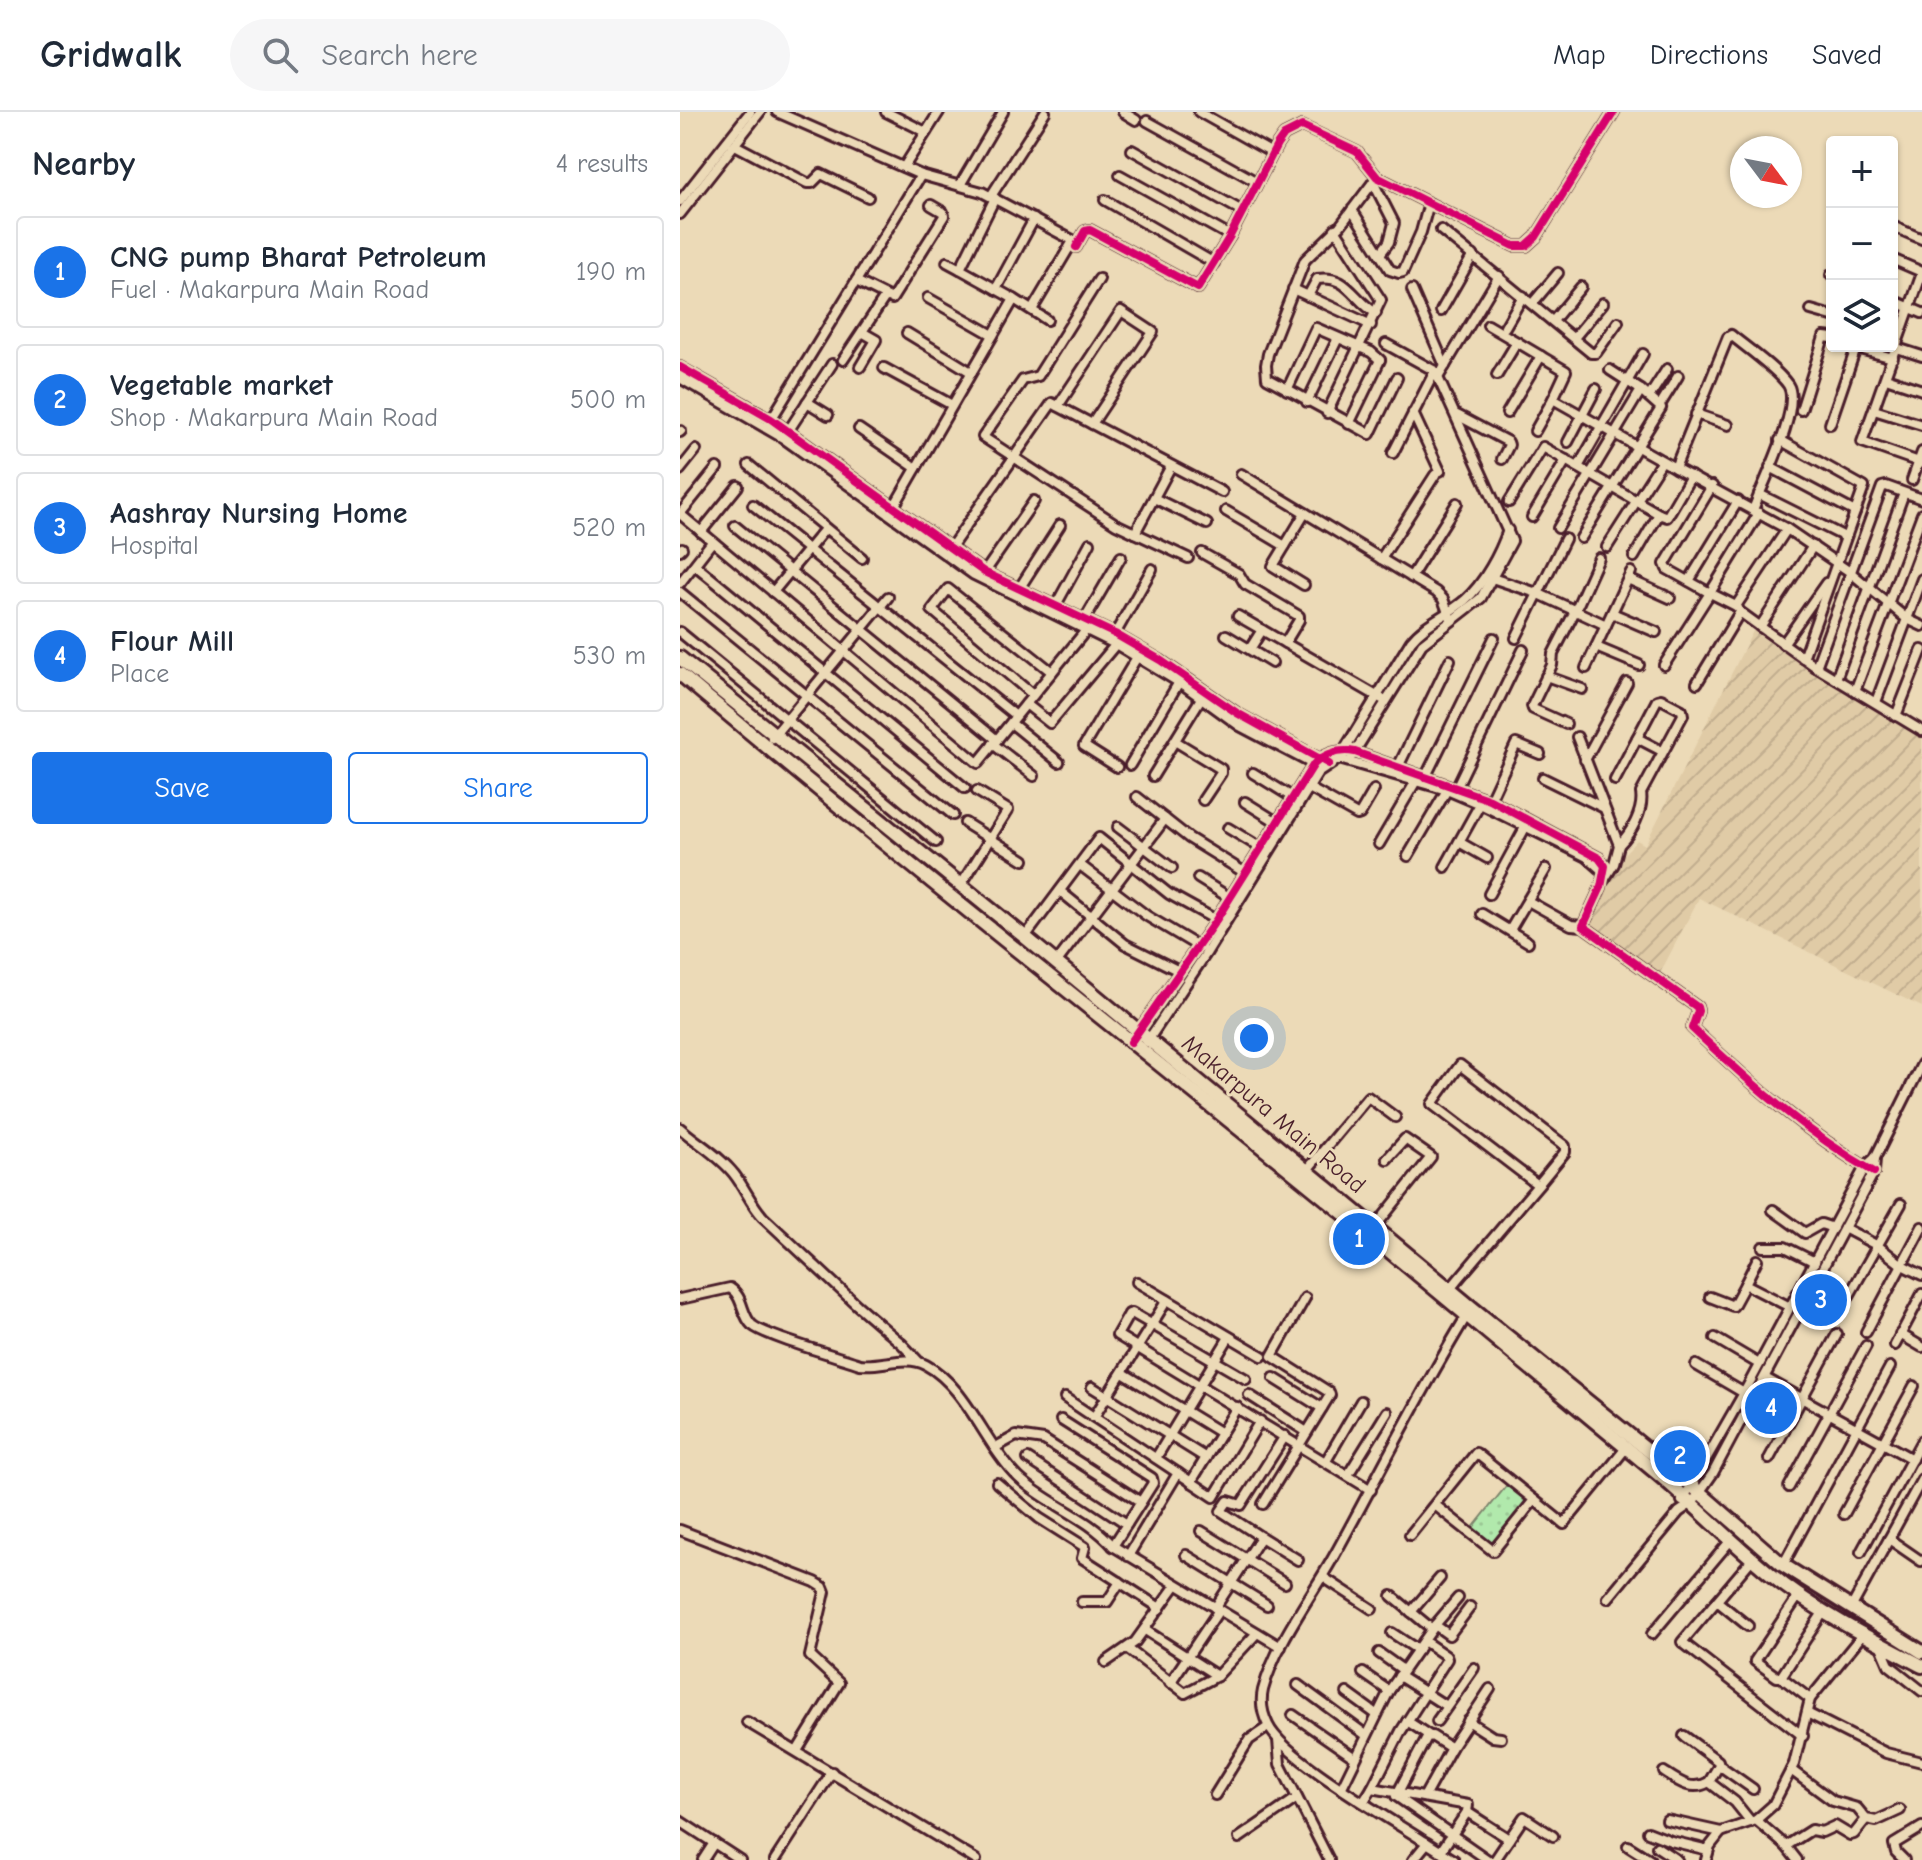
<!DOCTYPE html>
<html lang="en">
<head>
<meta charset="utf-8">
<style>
  :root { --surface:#fff; --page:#f6f6f7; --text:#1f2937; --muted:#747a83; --line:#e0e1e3; --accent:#1a73e8 }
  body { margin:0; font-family:"Comic Neue",sans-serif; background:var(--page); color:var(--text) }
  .controls { position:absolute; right:24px; top:24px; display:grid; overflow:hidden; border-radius:8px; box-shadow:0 2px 6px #0004 }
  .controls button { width:72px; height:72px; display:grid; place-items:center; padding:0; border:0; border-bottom:2px solid var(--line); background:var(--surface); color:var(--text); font:40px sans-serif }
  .compass { position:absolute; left:1050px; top:24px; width:72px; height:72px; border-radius:50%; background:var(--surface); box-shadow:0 2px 6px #0004; rotate:122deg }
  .you { position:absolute; left:574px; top:926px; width:28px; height:28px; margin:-20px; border:6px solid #fff; border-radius:50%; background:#1a73e8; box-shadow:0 0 0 12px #1a73e833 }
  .badge { display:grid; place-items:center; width:52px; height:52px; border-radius:50%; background:var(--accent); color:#fff; font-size:26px; font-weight:700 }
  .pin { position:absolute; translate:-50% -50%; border:4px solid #fff; box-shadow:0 2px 8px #0006 }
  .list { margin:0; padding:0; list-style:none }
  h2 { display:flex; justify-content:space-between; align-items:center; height:104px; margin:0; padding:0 32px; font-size:34px }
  h2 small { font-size:26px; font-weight:400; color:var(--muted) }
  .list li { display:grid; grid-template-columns:52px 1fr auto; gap:24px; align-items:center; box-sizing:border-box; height:112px; margin:0 16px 16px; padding:0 16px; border:2px solid var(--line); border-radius:8px }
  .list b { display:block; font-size:30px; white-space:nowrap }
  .list p { margin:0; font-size:26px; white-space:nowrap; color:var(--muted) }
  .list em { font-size:26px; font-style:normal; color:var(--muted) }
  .actions { display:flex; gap:16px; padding:24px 32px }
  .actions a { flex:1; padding:18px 0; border:2px solid var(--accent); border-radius:8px; text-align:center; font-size:28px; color:var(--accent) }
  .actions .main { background:var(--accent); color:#fff }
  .icon { flex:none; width:44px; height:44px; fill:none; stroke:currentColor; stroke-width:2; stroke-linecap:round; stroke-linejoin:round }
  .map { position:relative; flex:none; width:1242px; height:1748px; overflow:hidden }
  header { display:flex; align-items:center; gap:48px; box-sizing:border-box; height:112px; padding:0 40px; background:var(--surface); border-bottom:2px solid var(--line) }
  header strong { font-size:38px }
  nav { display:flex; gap:44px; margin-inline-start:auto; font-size:28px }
  .search { width:560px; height:72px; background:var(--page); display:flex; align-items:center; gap:20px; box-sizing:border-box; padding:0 28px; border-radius:44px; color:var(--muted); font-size:30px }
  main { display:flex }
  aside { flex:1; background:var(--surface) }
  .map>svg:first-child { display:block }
  .built { fill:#e0cba6 }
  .industrial { fill:url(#industrial-furrows) }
  .grass { fill:url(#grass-dots); stroke:#7e846c; stroke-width:2 }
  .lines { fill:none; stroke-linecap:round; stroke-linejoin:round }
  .minor-casing { stroke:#4a1f2b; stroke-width:14 }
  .highway-casing { stroke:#4a1f2b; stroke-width:18 }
  .minor { stroke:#ecdab7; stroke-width:8 }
  .highway { stroke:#ecdab7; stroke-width:12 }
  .cycleway-casing { stroke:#ecdab7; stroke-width:13 }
  .cycleway { stroke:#d6006c; stroke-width:8 }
  .labels { text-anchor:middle; stroke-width:6; stroke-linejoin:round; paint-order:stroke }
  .street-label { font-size:24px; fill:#4a1f2b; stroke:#ecdab7 }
</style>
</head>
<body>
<header>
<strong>Gridwalk</strong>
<div class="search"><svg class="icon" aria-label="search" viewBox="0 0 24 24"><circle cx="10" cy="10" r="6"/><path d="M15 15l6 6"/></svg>Search here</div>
<nav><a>Map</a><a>Directions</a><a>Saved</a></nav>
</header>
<main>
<aside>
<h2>Nearby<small>4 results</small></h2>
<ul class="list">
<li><span class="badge">1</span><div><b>CNG pump Bharat Petroleum</b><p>Fuel · Makarpura Main Road</p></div><em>190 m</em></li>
<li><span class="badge">2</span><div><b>Vegetable market</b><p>Shop · Makarpura Main Road</p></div><em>500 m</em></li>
<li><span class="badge">3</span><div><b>Aashray Nursing Home</b><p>Hospital</p></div><em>520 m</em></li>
<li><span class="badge">4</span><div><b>Flour Mill</b><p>Place</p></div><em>530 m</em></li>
</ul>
<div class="actions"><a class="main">Save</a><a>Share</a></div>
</aside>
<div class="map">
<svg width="1242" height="1748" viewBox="0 0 1242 1748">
  <defs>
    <pattern id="industrial-furrows" width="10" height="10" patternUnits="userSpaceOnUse" patternTransform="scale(2)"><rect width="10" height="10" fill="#e0cba6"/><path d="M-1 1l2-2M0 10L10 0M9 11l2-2" fill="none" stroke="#c2ae8f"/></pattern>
    <pattern id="grass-dots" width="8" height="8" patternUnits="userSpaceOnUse" patternTransform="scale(2)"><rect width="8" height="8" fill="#b1e9ac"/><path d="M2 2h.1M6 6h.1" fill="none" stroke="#9ac794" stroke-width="1.8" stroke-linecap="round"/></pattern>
  </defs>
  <rect width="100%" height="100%" fill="#ecdab7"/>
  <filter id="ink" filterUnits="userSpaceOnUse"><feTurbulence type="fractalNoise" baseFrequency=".0125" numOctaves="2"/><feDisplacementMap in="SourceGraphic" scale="16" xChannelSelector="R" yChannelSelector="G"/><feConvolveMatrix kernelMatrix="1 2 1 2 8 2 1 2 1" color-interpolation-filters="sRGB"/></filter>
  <g filter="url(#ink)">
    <path class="built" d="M966,1329H1027L1004,1359Z"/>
    <path class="industrial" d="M1073,519L1149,571L1242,623V895L1019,786L977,867L905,815L906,807L945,741L957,728L965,733Z"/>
    <path class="grass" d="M827,1373L848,1390L813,1434L792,1417Z"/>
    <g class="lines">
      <defs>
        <g id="minor">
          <path d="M97,0L241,63L302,80L398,131"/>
          <path d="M206,0L246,20"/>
          <path d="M443,0L456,8"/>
          <path d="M519,0L592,41"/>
          <path d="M467,9L577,70"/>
          <path d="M55,33L127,71H132L141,62L188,85"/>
          <path d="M452,38L562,99"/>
          <path d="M224,55L259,0"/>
          <path d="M440,63L550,124"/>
          <path d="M697,65L660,114L625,148L588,242L586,253L587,266L690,322L717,266"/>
          <path d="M693,70L714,111L709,130L700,142"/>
          <path d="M280,73L323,0"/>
          <path d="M311,84L365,0"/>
          <path d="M315,86L280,157L334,187"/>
          <path d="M425,88L534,151"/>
          <path d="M0,89L70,0"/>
          <path d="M672,98L710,158L719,161L723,160L741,120L749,91"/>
          <path d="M0,102L80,0"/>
          <path d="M1212,114L1242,127"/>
          <path d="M761,118L911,241H916L938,210"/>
          <path d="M396,135L405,119L410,118L518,176L550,124L597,33L604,23L622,14L677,40L697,65L834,134H846L856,125L934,0"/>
          <path d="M1212,147L1242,160"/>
          <path d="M267,150L280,157"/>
          <path d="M1242,161L1182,330L1242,351"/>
          <path d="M1151,163L1152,164"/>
          <path d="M419,167L358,264L343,268L303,325L436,412L508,446"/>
          <path d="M176,169L212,187L264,104L263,100L251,93"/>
          <path d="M316,177L354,107"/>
          <path d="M613,177L691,213"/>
          <path d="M732,178L765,254"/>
          <path d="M628,184L637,167C668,162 673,188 696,201"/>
          <path d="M248,186L313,223"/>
          <path d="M1212,188L1242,201"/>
          <path d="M852,192L878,161"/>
          <path d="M352,198L393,129"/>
          <path d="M1131,198L1152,204"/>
          <path d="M761,199L793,143"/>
          <path d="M873,209L901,175"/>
          <path d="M808,213L886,259L873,287L995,356"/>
          <path d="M825,215L843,184"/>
          <path d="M227,221L291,260"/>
          <path d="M894,226L923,191"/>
          <path d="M706,232L755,259"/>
          <path d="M1176,236L1213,246"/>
          <path d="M1217,236L1242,244"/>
          <path d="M163,248L205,185"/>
          <path d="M0,255L91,307L304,460L435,522L480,548L557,601L649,652"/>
          <path d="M180,255L196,228L182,220"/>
          <path d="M204,256L272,293"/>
          <path d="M930,258L961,278"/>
          <path d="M817,263L837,230"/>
          <path d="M759,264L819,164"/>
          <path d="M0,266L103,326L294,463L439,534L505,574L560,614L642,657"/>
          <path d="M1206,266L1242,278"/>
          <path d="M607,278L636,216L691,240L700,248L669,312"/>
          <path d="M969,285L987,257"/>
          <path d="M127,290L148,303"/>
          <path d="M627,290L658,226"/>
          <path d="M980,293L998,264"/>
          <path d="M378,294L441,199L473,220L412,312"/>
          <path d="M1121,298L1144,225L1152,226"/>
          <path d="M1194,298L1242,313"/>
          <path d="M647,301L701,188L655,117"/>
          <path d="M733,301L760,359"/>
          <path d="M827,301L861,244"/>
          <path d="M1016,302L1048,313"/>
          <path d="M777,303L828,330L829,333L822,347"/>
          <path d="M89,311L241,63"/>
          <path d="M1150,312L1176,236L1174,234"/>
          <path d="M179,317L236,356"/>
          <path d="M855,319L873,287"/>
          <path d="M0,320L1,319"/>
          <path d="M107,321L152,252"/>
          <path d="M1100,328L1184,375L1123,546"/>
          <path d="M888,330L916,277"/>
          <path d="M69,353L182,446"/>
          <path d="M898,355L963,242"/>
          <path d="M1090,355L1175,400"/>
          <path d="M0,358L16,338"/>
          <path d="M561,362L756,480L763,487L769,503"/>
          <path d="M1232,368L1242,340"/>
          <path d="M1079,382L1165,425"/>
          <path d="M474,386L527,412"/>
          <path d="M829,390L863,335L979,402"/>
          <path d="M73,393L336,604"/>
          <path d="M212,398L334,187L367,208"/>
          <path d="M1073,398C1082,373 1122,295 1108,273C1097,257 1067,236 1051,223L1048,225L995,356L1107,417L1170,460L1227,507L1196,590"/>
          <path d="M546,399L605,434"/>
          <path d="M0,402L298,651L407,517"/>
          <path d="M0,402L37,356"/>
          <path d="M852,405L886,348"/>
          <path d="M55,414L317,628"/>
          <path d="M878,416L961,278L981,296L901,426"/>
          <path d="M21,420L58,374"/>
          <path d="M455,421L491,354"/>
          <path d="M927,435L982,349"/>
          <path d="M0,438L2,436"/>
          <path d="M269,438L372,291L542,380"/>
          <path d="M522,441L559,462L565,472L619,504V508L605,531"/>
          <path d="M954,445L979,402L987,405L1011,364"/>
          <path d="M701,447L755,363"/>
          <path d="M15,453L285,676"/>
          <path d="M302,464L354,389"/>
          <path d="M731,465L777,391"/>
          <path d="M809,465L857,481L926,513"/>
          <path d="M948,467L990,486"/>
          <path d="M1242,467L1227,507L1242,514"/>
          <path d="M1009,469L1058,389"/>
          <path d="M0,471L32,430"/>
          <path d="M624,473L593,454L625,401"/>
          <path d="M0,480L273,703"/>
          <path d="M93,480L145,417"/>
          <path d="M337,480L380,413"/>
          <path d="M376,493L410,431"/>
          <path d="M1056,494L1030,481L1079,401"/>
          <path d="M1058,496L1056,494L1107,417"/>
          <path d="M932,501L976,520"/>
          <path d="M558,504L702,587"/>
          <path d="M405,507L441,445"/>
          <path d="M1080,515L1133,434"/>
          <path d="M0,520L256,730"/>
          <path d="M435,522L472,457"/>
          <path d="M546,523L592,551"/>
          <path d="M836,526L885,427"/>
          <path d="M1103,532L1146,471"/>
          <path d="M916,535L959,553"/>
          <path d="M570,537L582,518"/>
          <path d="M984,553L1030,481L987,457L985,452L1032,374"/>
          <path d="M1136,555L1202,375L1206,374L1242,387"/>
          <path d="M906,556L951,460"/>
          <path d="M866,564L902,577"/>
          <path d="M1156,567L1224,381"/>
          <path d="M1017,571L1060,500L1136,555L1242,619"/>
          <path d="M1175,579L1242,402"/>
          <path d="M353,583L252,498L268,477L372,560"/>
          <path d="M346,592L370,611L436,532"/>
          <path d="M1216,604L1242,538"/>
          <path d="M331,611L379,650"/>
          <path d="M886,612L853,597L852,594L872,553L873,542L895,499L919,446"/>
          <path d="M897,625L939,733L934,752L924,768"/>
          <path d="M92,626L208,485"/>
          <path d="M957,626L982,639"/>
          <path d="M495,629L541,657V661L523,688"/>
          <path d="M313,632L354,664"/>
          <path d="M661,643L731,529C745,511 768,503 785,488C804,472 820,441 828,418"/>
          <path d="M672,644L742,532L801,486L832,429L755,259L713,341"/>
          <path d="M905,648L947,571"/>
          <path d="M450,653L499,570"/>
          <path d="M437,655L404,634L457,545"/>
          <path d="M718,655L770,548"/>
          <path d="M573,661L612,685"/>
          <path d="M473,664L523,583"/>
          <path d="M746,664L814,526"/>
          <path d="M863,666L924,696"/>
          <path d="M935,668L977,588L981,587L1002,598L1003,603L961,681C964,699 951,721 939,733"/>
          <path d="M777,674L843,538"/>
          <path d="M629,676L677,703L680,702L694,678"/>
          <path d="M457,685L509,726L567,762"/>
          <path d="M810,688L836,632L860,642"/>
          <path d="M565,690L597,710"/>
          <path d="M285,711L344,748"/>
          <path d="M438,715L492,756"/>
          <path d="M548,716L581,736"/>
          <path d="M779,730L807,746"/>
          <path d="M699,732L736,669"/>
          <path d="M728,744L767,678"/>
          <path d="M400,753L467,804L521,836"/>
          <path d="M765,755L800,692"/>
          <path d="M518,766L550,786"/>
          <path d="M281,773L328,698L297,679"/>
          <path d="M380,779L445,832L501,860"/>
          <path d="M809,782L847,712"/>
          <path d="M848,789L891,813L903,814"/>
          <path d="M802,802L848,830"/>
          <path d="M830,818L866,757"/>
          <path d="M345,825L419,726L489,782L536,808"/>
          <path d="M376,851L485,707"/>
          <path d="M456,923L536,808L634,652C646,641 659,637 675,640L810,688L919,746L925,754L921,775L903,814L1017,895L1018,899L1012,916C1068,969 1126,1021 1194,1060"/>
          <path d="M467,930L527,840L638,661L659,647L767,678L800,692L907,745L924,760"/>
          <path d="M0,1016C18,1032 39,1043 54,1062C65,1076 71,1092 83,1105L177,1193L222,1232L238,1249"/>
          <path d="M627,1058L688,985L715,1005"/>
          <path d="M1093,1098L1125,1121L1141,1112L1153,1116"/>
          <path d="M695,1115L751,1045L725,1027L707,1047"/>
          <path d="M1164,1116L1198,1134L1222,1153L1242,1163"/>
          <path d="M1083,1135H1105L1135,1150"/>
          <path d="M457,1170L582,1244"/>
          <path d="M1065,1172L1077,1148"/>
          <path d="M770,1177L858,1073L752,992L780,953L885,1034V1040L858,1073"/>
          <path d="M1030,1185L1053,1194L1065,1172L1110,1195"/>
          <path d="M0,1187L50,1176C64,1185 61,1203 72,1213C86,1225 158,1244 180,1252C202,1255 225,1242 246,1253C287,1275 306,1335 339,1366C367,1392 408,1405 433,1434L601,1535"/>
          <path d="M1162,1196L1221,1092"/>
          <path d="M1186,1220L1242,1115"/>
          <path d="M1220,1222L1242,1235"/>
          <path d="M1035,1226L1079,1252"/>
          <path d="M1215,1233L1242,1182"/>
          <path d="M1016,1253L1064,1281"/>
          <path d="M443,1261L541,1321"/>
          <path d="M594,1266L642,1296"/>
          <path d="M1085,1266L1232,1347"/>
          <path d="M566,1267L452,1201L449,1202L437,1223L691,1378"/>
          <path d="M412,1275L526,1346"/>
          <path d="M569,1283L627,1320"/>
          <path d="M385,1286L534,1385L580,1309"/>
          <path d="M414,1305L487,1188"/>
          <path d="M381,1308L472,1366L473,1371L461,1390"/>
          <path d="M316,1335L336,1324L364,1328L461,1390L433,1434"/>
          <path d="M476,1346L549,1225"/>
          <path d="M348,1347L447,1412"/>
          <path d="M1089,1347L1157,1222"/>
          <path d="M646,1349L681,1289"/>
          <path d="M668,1363L707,1300"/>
          <path d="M511,1370L557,1295"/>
          <path d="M317,1371L359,1406L405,1435L402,1446L480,1496"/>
          <path d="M1109,1375L1186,1234"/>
          <path d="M1002,1389L1064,1281L1185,1055L1195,1046L1242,952"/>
          <path d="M583,1392L650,1283L649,1280L592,1244L625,1186"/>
          <path d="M755,1393L813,1439L854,1388"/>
          <path d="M1164,1402L1234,1274"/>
          <path d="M0,1418L135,1470L143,1475L145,1480L130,1544L159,1571L117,1639"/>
          <path d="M521,1419L605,1471"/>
          <path d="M730,1423L796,1341L884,1412L946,1336"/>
          <path d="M581,1425L541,1399L548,1389L561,1393L605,1324"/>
          <path d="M1209,1427L1241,1449"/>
          <path d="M1181,1440L1242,1328"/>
          <path d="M506,1443L587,1493"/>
          <path d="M448,1444L498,1361"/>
          <path d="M1073,1446L1002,1530L1123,1624"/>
          <path d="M1103,1453L1210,1255"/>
          <path d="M643,1465L692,1497"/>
          <path d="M712,1484L752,1517"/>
          <path d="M928,1486L999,1400L1012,1391L1033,1361L1194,1060L1195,1046"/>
          <path d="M1037,1489L1068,1514"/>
          <path d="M402,1490H427L440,1470"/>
          <path d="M535,1496L581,1425L618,1448"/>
          <path d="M1171,1496L1242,1367"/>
          <path d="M731,1500L760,1466"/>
          <path d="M755,1513L769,1523L790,1495"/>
          <path d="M465,1518L537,1564"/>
          <path d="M712,1521L738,1538"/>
          <path d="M972,1522L1051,1428"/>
          <path d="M1200,1532L1209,1553L1242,1579"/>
          <path d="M448,1537L505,1581L537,1564L577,1521"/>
          <path d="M699,1541L723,1558"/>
          <path d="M426,1550L455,1530L496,1473"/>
          <path d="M683,1561L709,1579"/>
          <path d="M719,1564L766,1594"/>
          <path d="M1101,1565H1097L1075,1549L1119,1483"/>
          <path d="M490,1571L539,1498"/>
          <path d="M618,1573L686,1623"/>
          <path d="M667,1581L696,1602"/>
          <path d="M1130,1587L1101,1565L1144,1499"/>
          <path d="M1127,1601L1206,1641L1242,1650"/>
          <path d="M613,1603L675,1646"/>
          <path d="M727,1609L750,1624"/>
          <path d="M757,1609L794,1556"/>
          <path d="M788,1609L813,1625L821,1626"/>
          <path d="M67,1610L296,1748"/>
          <path d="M1004,1624L1038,1649L1039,1653L1029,1670L1055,1690L1071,1710"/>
          <path d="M598,1628L600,1652L649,1748"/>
          <path d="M771,1636L752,1624L747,1625L716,1684L808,1748"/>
          <path d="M1039,1653L1073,1677"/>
          <path d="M1111,1658L1153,1689L1177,1696L1186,1707L1196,1709L1220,1698"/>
          <path d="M984,1660C999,1670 1012,1680 1029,1670"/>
          <path d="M662,1675L709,1579L755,1513L778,1486"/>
          <path d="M692,1676L721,1619L767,1547L766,1544L744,1529"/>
          <path d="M535,1683L569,1628L588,1615"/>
          <path d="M744,1685L771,1636L810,1577"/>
          <path d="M684,1689L692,1676L788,1693L787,1700L761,1739"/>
          <path d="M787,1700L829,1727"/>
          <path d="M987,1708L1041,1720"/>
          <path d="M1076,1708L1106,1734L1131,1718L1142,1720L1155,1714L1170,1723L1174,1722L1186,1707"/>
          <path d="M0,1709L60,1748"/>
          <path d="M968,1720L991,1729L1028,1738"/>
          <path d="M559,1726L617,1686"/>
          <path d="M747,1731C711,1707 604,1647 588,1613C582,1601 580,1591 583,1578C596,1530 630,1487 654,1444C699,1363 740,1279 789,1200"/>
          <path d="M948,1734L970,1748"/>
          <path d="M1106,1734L1117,1748"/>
          <path d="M977,1735L997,1748"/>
          <path d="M23,1748L34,1731"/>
          <path d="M95,1748L152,1660"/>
          <path d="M733,1748L747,1731L774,1748"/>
          <path d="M815,1748L844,1705L873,1724"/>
          <path d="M1026,1748L1030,1734L1041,1720L1076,1708L1093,1693L1114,1652L1130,1587L1183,1522"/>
          <path d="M1224,1748L1216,1740L1214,1732L1242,1715"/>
        </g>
        <g id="highway">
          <path d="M0,546L345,825L791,1195L1011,1373L1103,1453L1242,1540"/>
          <path d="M0,562C234,760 477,947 713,1142C802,1215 890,1289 978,1362C1021,1398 1060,1439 1104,1473C1147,1505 1195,1529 1242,1554"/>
        </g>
      </defs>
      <use href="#minor" class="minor-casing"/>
      <use href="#highway" class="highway-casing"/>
      <use href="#minor" class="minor"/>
      <use href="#highway" class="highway"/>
      <defs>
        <g id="cycleway">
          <path d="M396,135L405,119L410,118L518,176L550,124L597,33L604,23L622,14L677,40L697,65L834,134H846L856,125L934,0"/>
          <path d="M0,255L91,307L304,460L435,522L480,548L557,601L649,652"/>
          <path d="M451,930L536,808L634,652C646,641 659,637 675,640L810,688L919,746L925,754L921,775L903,814L1017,895L1018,899L1012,916C1068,969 1126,1021 1194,1060"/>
        </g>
      </defs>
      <use href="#cycleway" class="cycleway-casing"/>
      <use href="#cycleway" class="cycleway"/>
    </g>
  </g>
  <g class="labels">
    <g class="street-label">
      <text transform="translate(594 1002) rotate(40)" y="8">Makarpura Main Road</text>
    </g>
  </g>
</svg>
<div class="controls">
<button>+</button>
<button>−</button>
<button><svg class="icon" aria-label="layers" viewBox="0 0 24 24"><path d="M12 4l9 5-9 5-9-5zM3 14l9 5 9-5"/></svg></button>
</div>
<svg class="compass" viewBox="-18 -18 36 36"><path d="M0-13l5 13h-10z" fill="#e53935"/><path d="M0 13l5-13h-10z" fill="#747a83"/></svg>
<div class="you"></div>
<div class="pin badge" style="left:679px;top:1127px">1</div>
<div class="pin badge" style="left:1000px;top:1344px">2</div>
<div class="pin badge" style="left:1141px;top:1188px">3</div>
<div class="pin badge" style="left:1091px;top:1296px">4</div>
</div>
</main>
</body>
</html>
